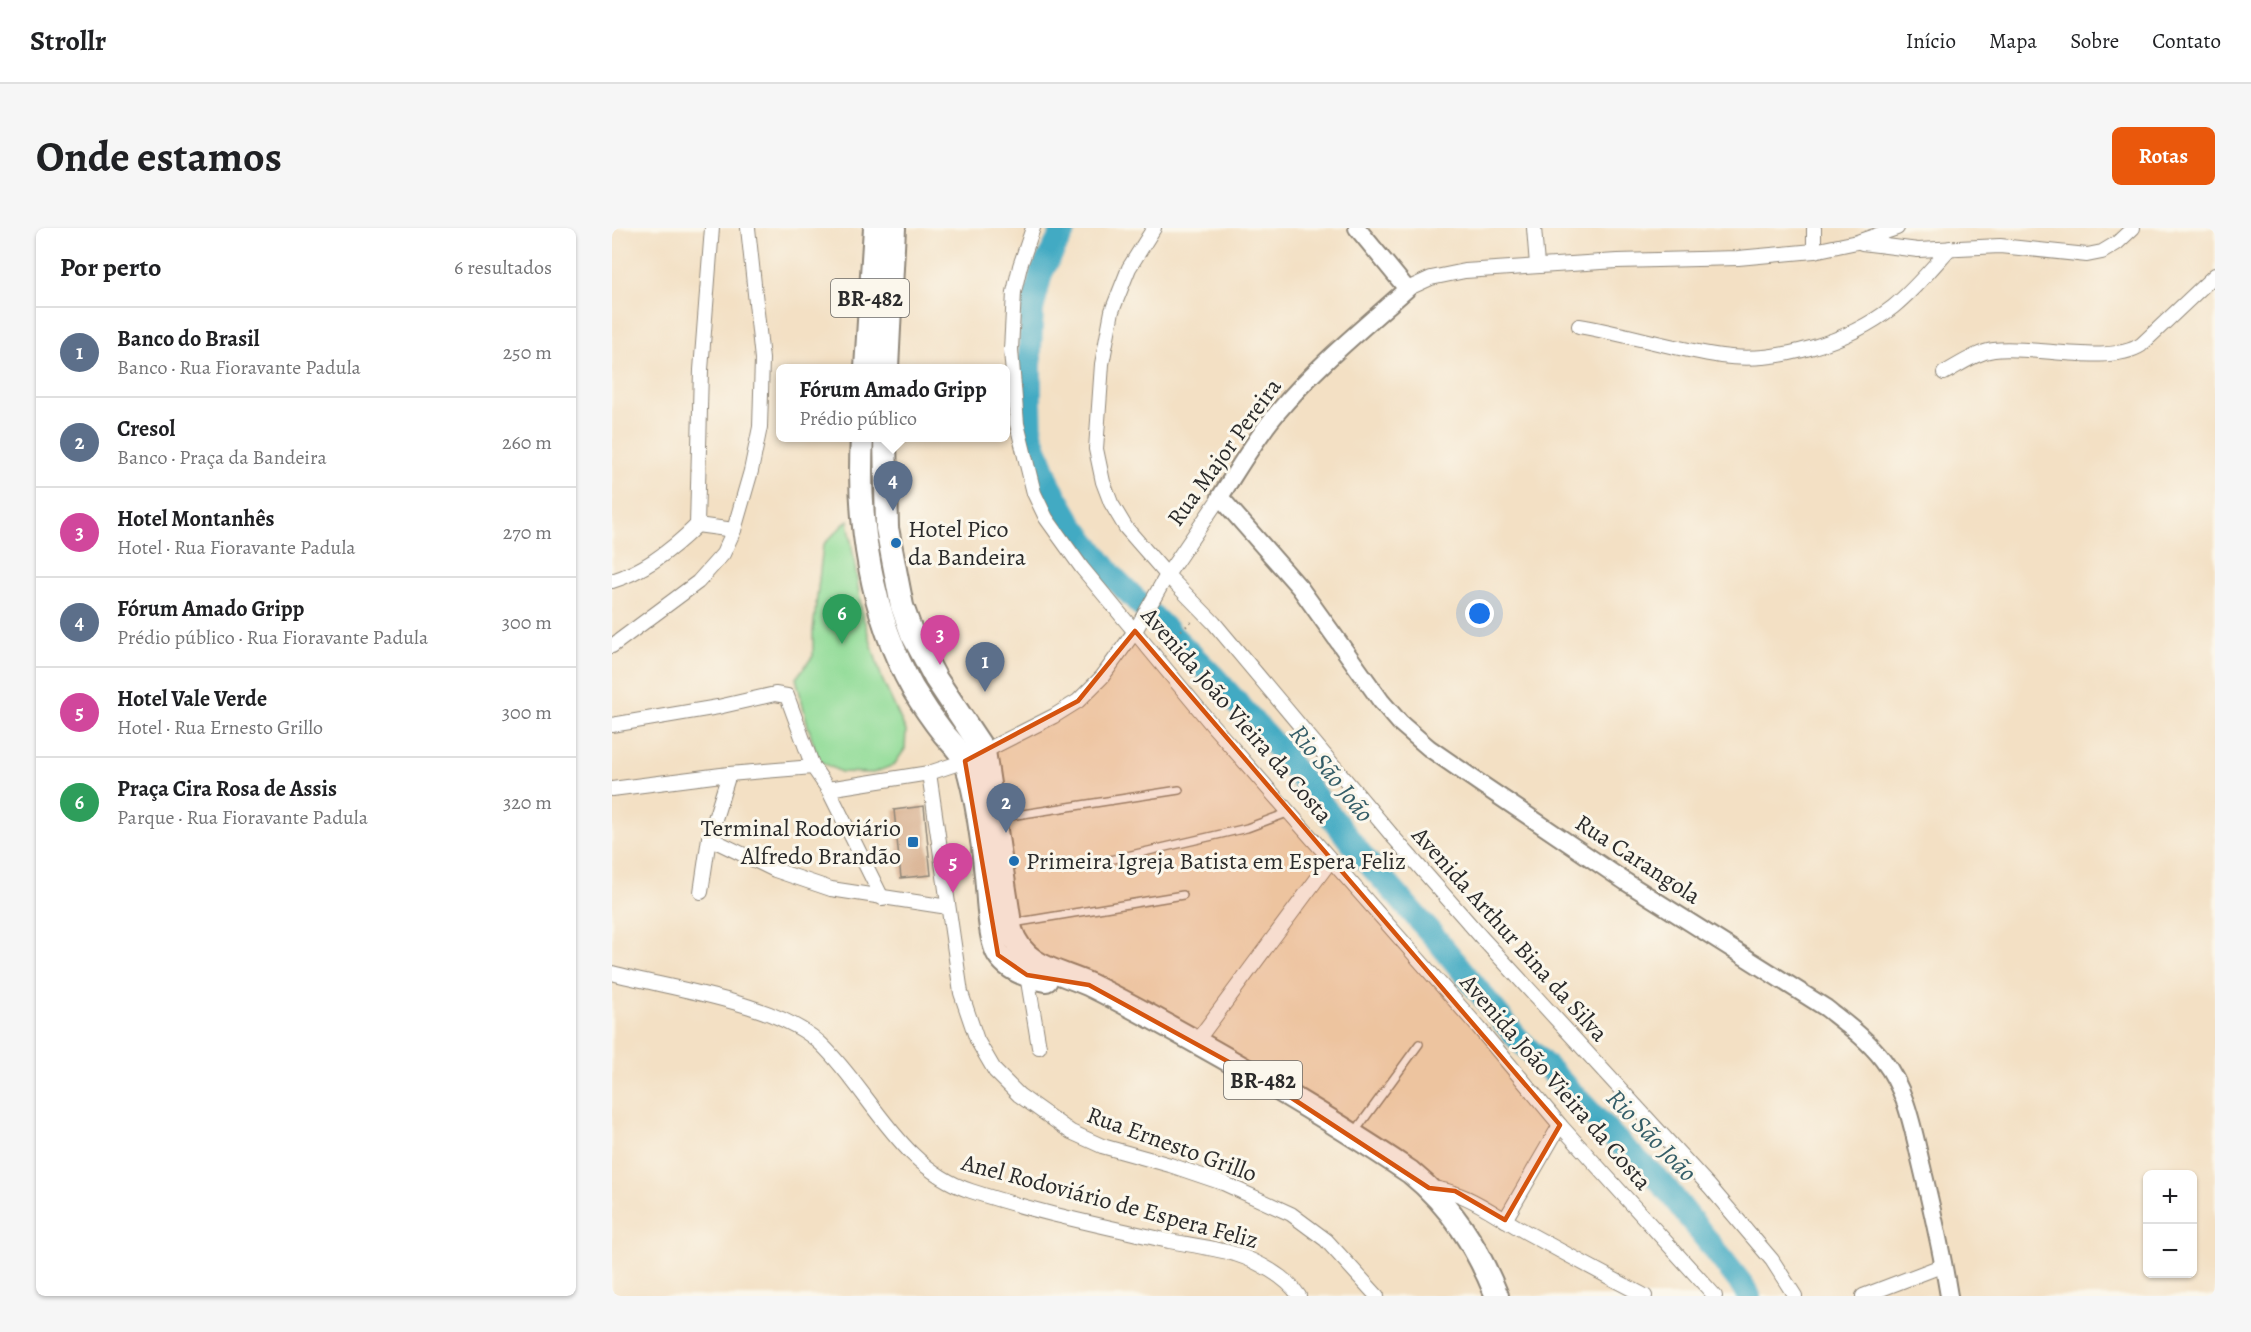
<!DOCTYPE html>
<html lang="pt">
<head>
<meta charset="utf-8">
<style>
  :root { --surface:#fff; --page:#f6f6f6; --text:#202124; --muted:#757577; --line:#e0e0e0; --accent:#ea580c }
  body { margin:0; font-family:Alegreya,serif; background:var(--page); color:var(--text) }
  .controls { position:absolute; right:18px; bottom:18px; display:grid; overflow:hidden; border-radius:9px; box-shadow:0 2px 4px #0004 }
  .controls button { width:54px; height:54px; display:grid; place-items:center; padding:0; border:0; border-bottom:2px solid var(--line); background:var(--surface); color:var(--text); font:30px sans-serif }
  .you { position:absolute; left:868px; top:386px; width:21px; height:21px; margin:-15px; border:4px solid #fff; border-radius:50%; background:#1a73e8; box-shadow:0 0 0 9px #1a73e833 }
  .badge { display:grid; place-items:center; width:39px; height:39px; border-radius:50%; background:var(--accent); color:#fff; font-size:20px; font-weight:700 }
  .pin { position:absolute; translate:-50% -50px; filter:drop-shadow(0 2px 3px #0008) }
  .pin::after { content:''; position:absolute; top:32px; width:21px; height:18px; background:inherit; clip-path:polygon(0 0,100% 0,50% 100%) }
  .popup { position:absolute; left:164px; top:136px; width:234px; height:78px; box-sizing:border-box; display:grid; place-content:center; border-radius:9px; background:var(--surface); filter:drop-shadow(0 2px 4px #0005); font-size:20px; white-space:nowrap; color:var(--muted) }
  .popup b { font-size:22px; color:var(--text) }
  .popup::after { content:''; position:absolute; left:50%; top:100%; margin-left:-12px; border:12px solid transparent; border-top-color:var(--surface) }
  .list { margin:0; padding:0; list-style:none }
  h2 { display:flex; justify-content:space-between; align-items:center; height:78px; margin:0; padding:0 24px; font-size:26px }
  h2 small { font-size:20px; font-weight:400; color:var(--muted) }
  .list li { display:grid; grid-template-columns:39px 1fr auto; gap:18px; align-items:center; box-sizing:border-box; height:90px; padding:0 24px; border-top:2px solid var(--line) }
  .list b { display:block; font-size:22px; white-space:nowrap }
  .list p { margin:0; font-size:20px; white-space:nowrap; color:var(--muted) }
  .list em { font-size:20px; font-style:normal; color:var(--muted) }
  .map { position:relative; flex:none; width:1603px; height:1068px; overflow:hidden; border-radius:9px }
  header { display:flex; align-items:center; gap:36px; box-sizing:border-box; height:84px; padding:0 30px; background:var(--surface); border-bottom:2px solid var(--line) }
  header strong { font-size:28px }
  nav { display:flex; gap:33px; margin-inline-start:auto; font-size:21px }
  .intro { display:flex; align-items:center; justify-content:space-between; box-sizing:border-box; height:144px; padding:0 36px }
  h1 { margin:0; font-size:42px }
  .button { padding:15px 27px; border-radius:9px; background:var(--accent); color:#fff; font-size:21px; font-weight:700 }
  main { display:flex; gap:36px; padding:0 36px }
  aside { flex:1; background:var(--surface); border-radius:9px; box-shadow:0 2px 4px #0004 }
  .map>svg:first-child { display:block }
  .green { fill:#92dc98; stroke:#5e8462; stroke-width:1.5 }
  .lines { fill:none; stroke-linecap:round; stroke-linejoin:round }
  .river { stroke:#43aac3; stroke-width:24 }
  .building { fill:#d5aa88 }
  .service-casing { stroke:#8f8678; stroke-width:10 }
  .minor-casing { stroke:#8f8678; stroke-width:16 }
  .tertiary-casing { stroke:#8f8678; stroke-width:20 }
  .trunk-casing { stroke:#8f8678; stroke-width:26 }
  .path { stroke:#8f8678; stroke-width:2; stroke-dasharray:1.5 4.5; stroke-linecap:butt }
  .service { stroke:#fff; stroke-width:7 }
  .minor { stroke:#fff; stroke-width:14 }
  .tertiary { stroke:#fff; stroke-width:16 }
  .trunk { stroke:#fff; stroke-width:22 }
  .marked { fill:#d5540f; fill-opacity:0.2; stroke:#d5540f; stroke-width:4.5; stroke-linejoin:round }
  .poi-dot { fill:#1f6fb2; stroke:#fbf7ec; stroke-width:2 }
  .labels { text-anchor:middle; stroke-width:6; stroke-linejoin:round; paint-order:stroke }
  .shield { fill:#fbf7ec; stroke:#696865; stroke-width:1.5 }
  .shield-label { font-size:22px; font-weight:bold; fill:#2b2b2b }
  .street-label { font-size:24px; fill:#2b2b2b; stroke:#fbf7ec }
  .poi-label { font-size:24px; fill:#2b2b2b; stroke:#fbf7ec; text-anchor:start }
  .water-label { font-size:26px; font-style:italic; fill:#355e68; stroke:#fbf7ec }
</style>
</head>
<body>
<header>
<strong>Strollr</strong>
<nav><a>Início</a><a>Mapa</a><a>Sobre</a><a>Contato</a></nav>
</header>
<div class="intro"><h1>Onde estamos</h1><a class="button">Rotas</a></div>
<main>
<aside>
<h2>Por perto<small>6 resultados</small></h2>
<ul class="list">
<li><span class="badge" style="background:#5c6f8a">1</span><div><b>Banco do Brasil</b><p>Banco · Rua Fioravante Padula</p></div><em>250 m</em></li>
<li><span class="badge" style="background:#5c6f8a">2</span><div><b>Cresol</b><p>Banco · Praça da Bandeira</p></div><em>260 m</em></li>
<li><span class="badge" style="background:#d1479c">3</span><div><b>Hotel Montanhês</b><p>Hotel · Rua Fioravante Padula</p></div><em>270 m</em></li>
<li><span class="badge" style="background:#5c6f8a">4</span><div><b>Fórum Amado Gripp</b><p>Prédio público · Rua Fioravante Padula</p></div><em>300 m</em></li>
<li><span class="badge" style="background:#d1479c">5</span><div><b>Hotel Vale Verde</b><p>Hotel · Rua Ernesto Grillo</p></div><em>300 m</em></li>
<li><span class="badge" style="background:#2e9e5b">6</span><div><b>Praça Cira Rosa de Assis</b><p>Parque · Rua Fioravante Padula</p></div><em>320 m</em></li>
</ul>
</aside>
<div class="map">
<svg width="1603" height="1068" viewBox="0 0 1603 1068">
  <rect width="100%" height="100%" fill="#fbf7ec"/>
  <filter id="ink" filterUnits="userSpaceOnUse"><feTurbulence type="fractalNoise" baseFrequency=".0167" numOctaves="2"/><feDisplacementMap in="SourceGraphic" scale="12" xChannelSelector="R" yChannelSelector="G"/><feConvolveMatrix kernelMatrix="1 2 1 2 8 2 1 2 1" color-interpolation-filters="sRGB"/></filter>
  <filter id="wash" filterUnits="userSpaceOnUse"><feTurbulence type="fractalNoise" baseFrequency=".008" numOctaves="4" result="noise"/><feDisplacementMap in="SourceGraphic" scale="24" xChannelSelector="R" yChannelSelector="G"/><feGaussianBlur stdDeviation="1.35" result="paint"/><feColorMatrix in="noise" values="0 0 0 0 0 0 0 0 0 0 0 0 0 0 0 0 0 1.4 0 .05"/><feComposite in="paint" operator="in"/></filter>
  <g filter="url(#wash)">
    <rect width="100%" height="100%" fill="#f3e0c4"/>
    <path class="green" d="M236,292L250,385L270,451L294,503L293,521L282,537L261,545L229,544L207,533L196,498L184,450L201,428V403L211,317Z"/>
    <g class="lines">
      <path class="river" d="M453,0L429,45L420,82L418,119V175L419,206L426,226L438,258L460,296L501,349L602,449L667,522L751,629L825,712L906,811L939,843L1012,920L1050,955L1128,1054L1137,1068"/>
    </g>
    <g id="blocks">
      <path class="building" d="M312,578L319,647L289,650L282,582Z"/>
    </g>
  </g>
  <g filter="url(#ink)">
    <use href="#blocks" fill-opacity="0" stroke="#8f8678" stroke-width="1.5"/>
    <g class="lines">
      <defs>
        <g id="service">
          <path d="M385,590L567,562"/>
          <path d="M489,634L635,600L678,584"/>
          <path d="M401,695L571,667"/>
          <path d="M742,905L807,816"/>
        </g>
        <g id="minor">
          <path d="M421,0L408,38L402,64L399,122L405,196L422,265L434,290L470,340L601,498L867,800L948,897L1103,1068"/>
          <path d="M542,0L517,40L500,83L490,136L484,221L491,254L499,275L514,300L555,347L602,395L783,611L870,710L1098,959L1160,1032L1183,1068"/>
          <path d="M922,0L925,37"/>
          <path d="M1202,0V23"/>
          <path d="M1250,15L1306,22L1388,18L1475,27L1490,24L1505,15L1521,0"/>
          <path d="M795,61L819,50L853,43L1005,33L1126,30L1202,23L1245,14L1285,0"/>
          <path d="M967,98C1015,106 1061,121 1109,128C1166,136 1236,114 1281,79C1302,62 1320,40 1338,20"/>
          <path d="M1332,145C1347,137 1365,124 1382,122C1423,117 1496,138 1529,117L1603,47"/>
          <path d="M85,297L122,302"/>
          <path d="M0,353C33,343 62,320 85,297L89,142L100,0"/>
          <path d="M0,418L86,354L111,326L122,302L139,243L148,199L150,131L136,0"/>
          <path d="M0,497L106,479L163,466L175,468L201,539L216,561L270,670"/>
          <path d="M317,545L349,765L365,812L383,843L407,867L459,904L490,918L558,937L611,955L679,986L714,1012L765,1068"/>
          <path d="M0,561L117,546L201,539"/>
          <path d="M216,561L317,545L353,533L442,488L466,473L490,449L523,403L555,347L608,269"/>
          <path d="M97,610L163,642L219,661L336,679"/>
          <path d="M89,664L97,610L117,546"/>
          <path d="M0,745C59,761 165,774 209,816C259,864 288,940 359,963C423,984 491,998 557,1013C579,1017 602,1020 623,1026C645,1033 675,1049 687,1068"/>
          <path d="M415,747L427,819"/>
          <path d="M584,814L719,632"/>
          <path d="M817,960C853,962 881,986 912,1003C952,1025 993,1047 1033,1068"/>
          <path d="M893,992L948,897"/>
          <path d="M1251,1068L1332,1037"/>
        </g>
        <path id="tertiary" d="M745,0L795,61C750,101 703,139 665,185C643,211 626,241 608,269L688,360L769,473L788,495L817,520L869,556L1014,654L1214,780C1234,796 1256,812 1271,832C1295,863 1301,902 1310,939C1320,981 1330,1025 1337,1068"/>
        <g id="trunk">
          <path d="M254,140L263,0"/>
          <path d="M275,140L282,0"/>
          <path d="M250,210C245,294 259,386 301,461C310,476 321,492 332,506C339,514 350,525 354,535C364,565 371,614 374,647C376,666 377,713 387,727C397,742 417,749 434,752"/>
          <path d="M273,210L275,300L290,378L300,406L324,451L372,523L399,702C412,740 445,742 478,757C523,779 567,804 611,829C674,865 737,903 798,944C840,978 865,1019 885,1068"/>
        </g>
      </defs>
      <use href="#service" class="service-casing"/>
      <use href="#minor" class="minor-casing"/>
      <use href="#tertiary" class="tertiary-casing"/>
      <use href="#trunk" class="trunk-casing"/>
      <path class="path" d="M550,417L581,393"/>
      <use href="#service" class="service"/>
      <use href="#minor" class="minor"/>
      <use href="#tertiary" class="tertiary"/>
      <use href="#trunk" class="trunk"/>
    </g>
  </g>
  <path class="marked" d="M523,403L948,897L893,992L843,963L817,960L666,861L477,757L415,747L386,727L353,533L466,473Z"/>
  <g class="poi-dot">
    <circle cx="284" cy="315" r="6"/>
    <rect x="295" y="608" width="12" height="12" rx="3"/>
    <circle cx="402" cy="633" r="6"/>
  </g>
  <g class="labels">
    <g class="shield">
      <rect x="219" y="51" width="78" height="38" rx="4.5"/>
      <rect x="612" y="833" width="78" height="38" rx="4.5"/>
    </g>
    <g class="shield-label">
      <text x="258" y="78">BR-482</text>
      <text x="651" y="860">BR-482</text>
    </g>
    <g class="street-label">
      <text transform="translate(612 224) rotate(-54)" y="8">Rua Major Pereira</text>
      <text transform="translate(625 487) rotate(49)" y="8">Avenida João Vieira da Costa</text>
      <text transform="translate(1026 631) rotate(33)" y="8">Rua Carangola</text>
      <text transform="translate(898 706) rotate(48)" y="8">Avenida Arthur Bina da Silva</text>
      <text transform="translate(944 854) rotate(49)" y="8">Avenida João Vieira da Costa</text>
      <text transform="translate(560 916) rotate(20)" y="8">Rua Ernesto Grillo</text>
      <text transform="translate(498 973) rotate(15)" y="8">Anel Rodoviário de Espera Feliz</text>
    </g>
    <g class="poi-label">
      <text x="296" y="309">Hotel Pico<tspan x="296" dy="28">da Bandeira</tspan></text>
      <text x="289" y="608" text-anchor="end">Terminal Rodoviário<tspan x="289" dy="28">Alfredo Brandão</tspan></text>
      <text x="414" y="641">Primeira Igreja Batista em Espera Feliz</text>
    </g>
    <g class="water-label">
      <text transform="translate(720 545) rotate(51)" y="9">Rio São João</text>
      <text transform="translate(1040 907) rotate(46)" y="9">Rio São João</text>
    </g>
  </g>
</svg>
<div class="controls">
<button>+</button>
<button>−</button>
</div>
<div class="you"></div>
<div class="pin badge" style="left:373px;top:464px;background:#5c6f8a">1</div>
<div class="pin badge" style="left:394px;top:605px;background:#5c6f8a">2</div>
<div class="pin badge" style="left:328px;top:437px;background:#d1479c">3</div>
<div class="pin badge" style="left:281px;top:283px;background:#5c6f8a">4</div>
<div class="popup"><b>Fórum Amado Gripp</b>Prédio público</div>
<div class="pin badge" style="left:341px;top:665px;background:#d1479c">5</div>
<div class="pin badge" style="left:230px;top:416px;background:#2e9e5b">6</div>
</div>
</main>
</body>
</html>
